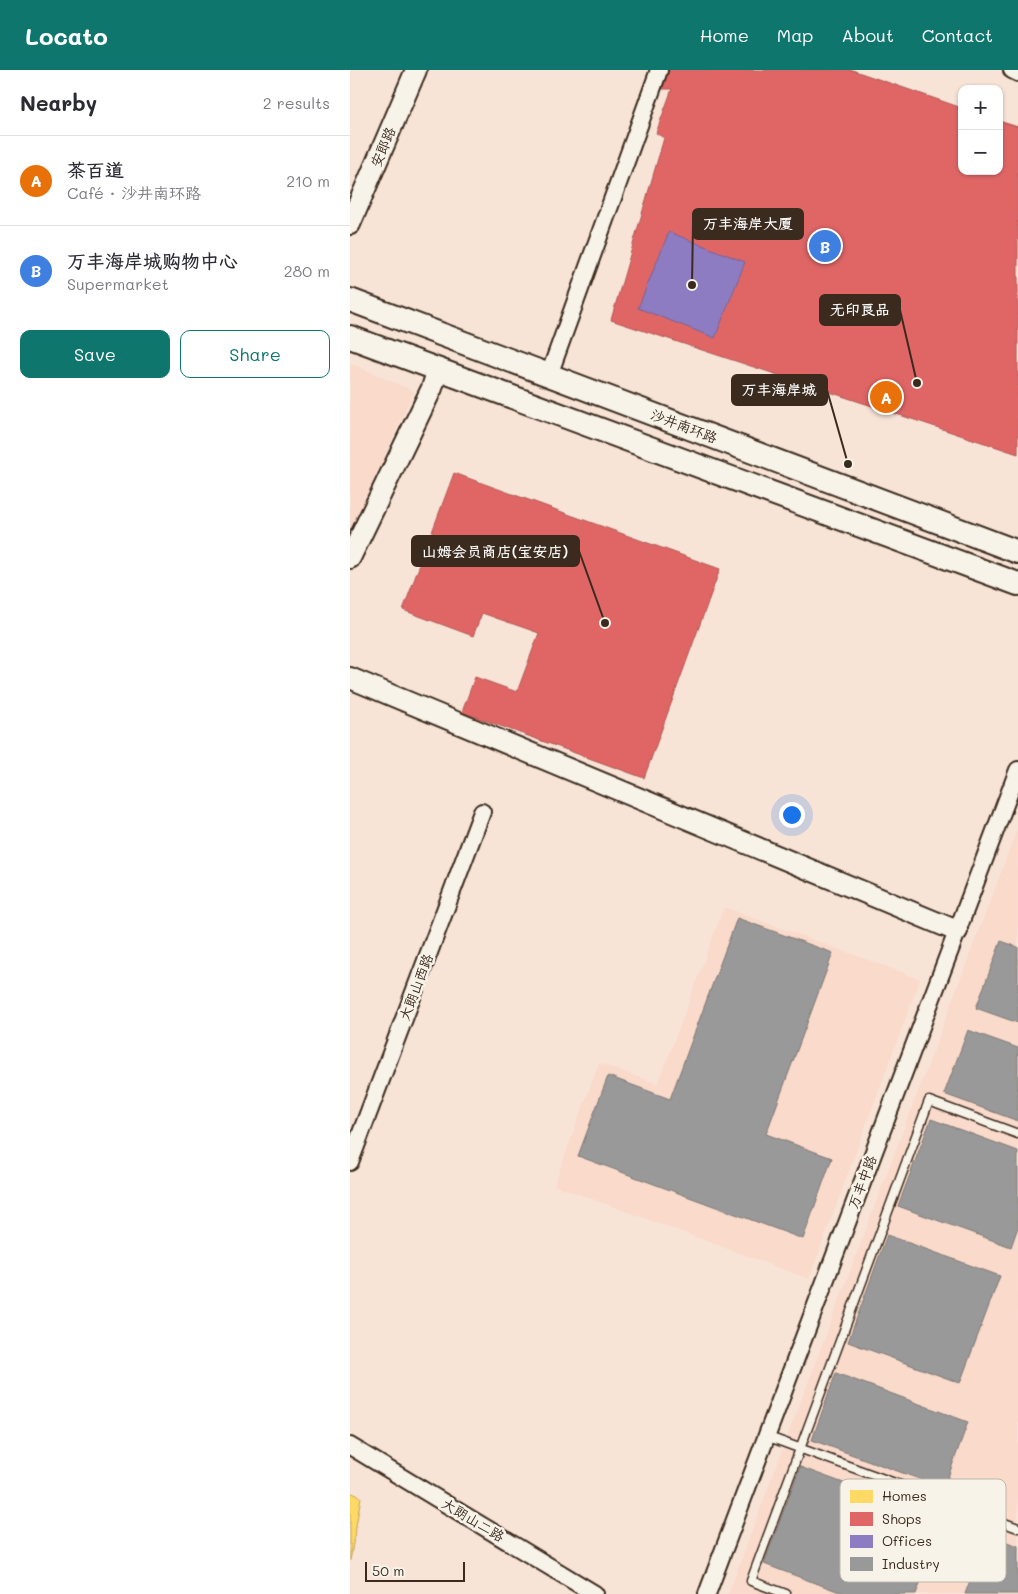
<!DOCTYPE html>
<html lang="en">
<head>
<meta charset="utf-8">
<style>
  :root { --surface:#fff; --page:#f7f7f7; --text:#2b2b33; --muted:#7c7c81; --line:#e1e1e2; --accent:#0f766e }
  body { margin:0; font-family:Mali,"LXGW WenKai TC",sans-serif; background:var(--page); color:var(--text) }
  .controls { position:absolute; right:15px; top:15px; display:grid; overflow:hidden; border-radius:10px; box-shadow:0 1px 4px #0004 }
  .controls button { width:45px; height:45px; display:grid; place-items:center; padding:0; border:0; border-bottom:1px solid var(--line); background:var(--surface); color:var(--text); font:25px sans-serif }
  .scale { position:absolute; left:15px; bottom:12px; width:100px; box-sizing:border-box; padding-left:5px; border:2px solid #3b2a1e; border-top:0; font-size:14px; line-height:18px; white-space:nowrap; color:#3b2a1e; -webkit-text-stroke:4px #f7f3e8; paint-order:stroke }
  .you { position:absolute; left:441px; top:744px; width:18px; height:18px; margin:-12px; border:4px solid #fff; border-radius:50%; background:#1a73e8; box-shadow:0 0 0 8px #1a73e833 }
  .badge { display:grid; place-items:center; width:32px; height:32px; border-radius:50%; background:var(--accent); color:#fff; font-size:16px; font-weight:700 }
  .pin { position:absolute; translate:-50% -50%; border:2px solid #fff; box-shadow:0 1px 5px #0006 }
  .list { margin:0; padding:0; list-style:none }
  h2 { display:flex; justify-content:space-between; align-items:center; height:65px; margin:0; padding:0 20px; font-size:21px }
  h2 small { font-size:16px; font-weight:400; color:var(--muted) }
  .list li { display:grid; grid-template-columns:32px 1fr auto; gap:15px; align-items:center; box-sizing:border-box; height:90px; padding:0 20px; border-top:1px solid var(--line) }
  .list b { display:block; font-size:19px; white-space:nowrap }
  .list p { margin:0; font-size:16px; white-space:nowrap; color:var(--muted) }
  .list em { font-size:16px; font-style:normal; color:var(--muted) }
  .actions { display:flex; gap:10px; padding:15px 20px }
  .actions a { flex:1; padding:11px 0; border:1px solid var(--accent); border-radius:10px; text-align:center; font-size:18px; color:var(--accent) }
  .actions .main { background:var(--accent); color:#fff }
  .map { position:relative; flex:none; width:668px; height:1524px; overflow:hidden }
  header { display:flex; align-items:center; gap:30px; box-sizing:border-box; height:70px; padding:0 25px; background:var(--accent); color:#fff }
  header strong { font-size:24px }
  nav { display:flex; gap:28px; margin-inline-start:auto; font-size:18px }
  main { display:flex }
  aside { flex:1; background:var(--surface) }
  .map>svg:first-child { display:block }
  .built { fill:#f9dacb }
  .homes { fill:#ffd966; stroke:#c4a450 }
  .shops { fill:#e06666; stroke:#ae5450 }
  .offices { fill:#8e7cc3; stroke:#756392 }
  .industry { fill:#999; stroke:#7d7874 }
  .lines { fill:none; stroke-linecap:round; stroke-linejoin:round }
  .service-casing { stroke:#3b2a1e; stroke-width:11 }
  .minor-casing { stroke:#3b2a1e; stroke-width:20 }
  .tertiary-casing { stroke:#3b2a1e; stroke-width:24 }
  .secondary-casing { stroke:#3b2a1e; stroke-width:26 }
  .service { stroke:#f7f3e8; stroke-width:8 }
  .minor { stroke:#f7f3e8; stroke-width:16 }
  .tertiary { stroke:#f7f3e8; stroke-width:20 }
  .secondary { stroke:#f7f3e8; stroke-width:22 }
  .labels { text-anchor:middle; stroke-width:5; stroke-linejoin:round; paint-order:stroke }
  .street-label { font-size:14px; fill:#3b2a1e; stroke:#f7f3e8 }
  .key { fill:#f7f3e8; stroke:#bfb7ab; stroke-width:1 }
  .key-label { font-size:14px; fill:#3b2a1e }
  .leader { fill:none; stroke:#3b2a1e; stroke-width:2 }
  .callout-dot { fill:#3b2a1e; stroke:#f7f3e8; stroke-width:2 }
  .callout { fill:#3b2a1e; stroke:#3b2a1e; stroke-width:2 }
  .callout-label { font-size:15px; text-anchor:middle; font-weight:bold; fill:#fff }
</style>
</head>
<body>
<header>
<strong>Locato</strong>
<nav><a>Home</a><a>Map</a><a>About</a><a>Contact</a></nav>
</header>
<main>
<aside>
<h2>Nearby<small>2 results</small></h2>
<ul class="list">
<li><span class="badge" style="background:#e8710a">A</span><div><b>茶百道</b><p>Café · 沙井南环路</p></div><em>210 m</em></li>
<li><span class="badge" style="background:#3f7fe0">B</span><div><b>万丰海岸城购物中心</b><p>Supermarket</p></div><em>280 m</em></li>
</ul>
<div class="actions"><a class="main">Save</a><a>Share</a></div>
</aside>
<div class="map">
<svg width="668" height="1524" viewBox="0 0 668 1524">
  <rect width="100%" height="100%" fill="#f8e4d7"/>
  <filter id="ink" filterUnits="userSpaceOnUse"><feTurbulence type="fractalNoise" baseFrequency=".02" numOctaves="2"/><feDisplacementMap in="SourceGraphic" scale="10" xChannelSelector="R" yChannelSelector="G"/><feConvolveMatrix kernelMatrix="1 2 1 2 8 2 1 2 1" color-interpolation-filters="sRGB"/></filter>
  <g filter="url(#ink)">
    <g class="built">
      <path d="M0,293L64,321L0,463Z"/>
      <path d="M668,757V1524H378Z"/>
      <path d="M374,837L570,909L459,1209L204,1115L249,993L308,1014Z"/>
    </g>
    <g class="homes">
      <path d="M363,0H377L373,15L359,12Z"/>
      <path d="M456,0H481L525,16L518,33L503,27L495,47L460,34L467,14L453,8Z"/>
      <path d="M525,16L588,40L582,57L568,52L561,71L525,58L533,38L518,33Z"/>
      <path d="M331,22L345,26L339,48L347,50L353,32L367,36L357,67L345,64L342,73L354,76L351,87L334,83L340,62L336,61L333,69L318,65Z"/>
      <path d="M542,85L558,91L555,99L580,109L583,101L601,108L592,131L572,124L569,134L573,135L567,151L540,141L546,125L552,127L555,117L532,109Z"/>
      <path d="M519,274L563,290L561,296L548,292L544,304L555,309L552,315L568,321L565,331L546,324L547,320L520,310L519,312L495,303L501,289L527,298L532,286L517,280Z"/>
      <path d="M617,311L660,327L658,333L645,328L640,342L668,352L662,368L636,358L638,355L613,345L611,349L593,342L597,332L624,342L631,323L614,317Z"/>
      <path d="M0,1422L11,1427L0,1491Z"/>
    </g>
    <g class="shops">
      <path d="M319,0H502L612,38V101H649V51L668,57V384L261,250L314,68L306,63L322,19H312Z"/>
      <path d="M104,403L370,499L294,708L112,642L125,607L167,622L189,563L132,543L123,566L53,540Z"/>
    </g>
    <path class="offices" d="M319,162L395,192L365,268L288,238Z"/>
    <g class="industry">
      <path d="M387,848L483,883L416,1064L482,1088L453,1169L228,1086L258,1006L320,1029Z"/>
      <path d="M651,871L668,877V953L626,938Z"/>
      <path d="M618,960L668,978V1051L594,1024Z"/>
      <path d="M581,1049L668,1081V1157L661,1177L548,1136Z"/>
      <path d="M537,1165L650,1206L610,1313L498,1272Z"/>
      <path d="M486,1303L618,1352L594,1418L462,1370Z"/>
      <path d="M450,1397L594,1450L566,1524H495L414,1494Z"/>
      <path d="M637,1465L668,1476V1524H615Z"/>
    </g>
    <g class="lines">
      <defs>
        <g id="service">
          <path d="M416,1366L668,1458"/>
          <path d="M436,1524L401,1511L579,1031L668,1064"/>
        </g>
        <g id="minor">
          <path d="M662,0L668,3"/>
          <path d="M199,305L309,0"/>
          <path d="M0,1092L132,742"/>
          <path d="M0,1376L245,1524"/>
          <path d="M357,1524L668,700"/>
        </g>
        <g id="tertiary">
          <path d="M0,154L66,0"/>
          <path d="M0,488L82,318L88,299"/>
          <path d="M0,608L607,861"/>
        </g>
        <g id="secondary">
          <path d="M0,230L668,482"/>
          <path d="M0,267L668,514"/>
        </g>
      </defs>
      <use href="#service" class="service-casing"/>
      <use href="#minor" class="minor-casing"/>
      <use href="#tertiary" class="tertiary-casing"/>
      <use href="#secondary" class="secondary-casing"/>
      <use href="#service" class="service"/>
      <use href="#minor" class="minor"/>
      <use href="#tertiary" class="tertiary"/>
      <use href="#secondary" class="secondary"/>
    </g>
  </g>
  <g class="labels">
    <g class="street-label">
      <text transform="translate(33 77) rotate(-67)" y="5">安郎路</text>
      <text transform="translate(334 356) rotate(21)" y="5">沙井南环路</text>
      <text transform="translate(66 917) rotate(-69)" y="5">大朗山西路</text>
      <text transform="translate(512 1112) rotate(-69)" y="5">万丰中路</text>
      <text transform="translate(123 1450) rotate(31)" y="5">大朗山二路</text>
    </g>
  </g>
  <rect x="490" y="1409" width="166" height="103" rx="8" class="key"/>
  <rect x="500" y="1420" width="23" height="13" fill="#ffd966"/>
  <rect x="500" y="1442" width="23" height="14" fill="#e06666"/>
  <rect x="500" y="1465" width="23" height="13" fill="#8e7cc3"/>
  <rect x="500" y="1487" width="23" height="14" fill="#999"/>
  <g class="key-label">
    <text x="532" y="1431">Homes</text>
    <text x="532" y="1454">Shops</text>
    <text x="532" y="1476">Offices</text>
    <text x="532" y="1499">Industry</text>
  </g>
  <path class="leader" d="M342 215L343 154M567 313L550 240M498 394L477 320M255 553L229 481"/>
  <g class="callout-dot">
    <circle cx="342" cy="215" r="5"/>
    <circle cx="567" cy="313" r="5"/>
    <circle cx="498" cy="394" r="5"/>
    <circle cx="255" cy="553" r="5"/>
  </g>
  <g class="callout">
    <rect x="343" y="139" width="110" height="30" rx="5"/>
    <rect x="470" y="225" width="80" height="30" rx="5"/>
    <rect x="382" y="305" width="95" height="30" rx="5"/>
    <rect x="62" y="466" width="167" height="30" rx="5"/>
  </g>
  <g class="callout-label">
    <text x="398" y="159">万丰海岸大厦</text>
    <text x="510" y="245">无印良品</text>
    <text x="429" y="325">万丰海岸城</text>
    <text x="145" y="487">山姆会员商店(宝安店)</text>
  </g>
</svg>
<div class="controls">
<button>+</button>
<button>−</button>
</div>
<div class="scale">50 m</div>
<div class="you"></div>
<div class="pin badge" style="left:536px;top:327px;background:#e8710a">A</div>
<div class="pin badge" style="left:475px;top:176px;background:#3f7fe0">B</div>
</div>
</main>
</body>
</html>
